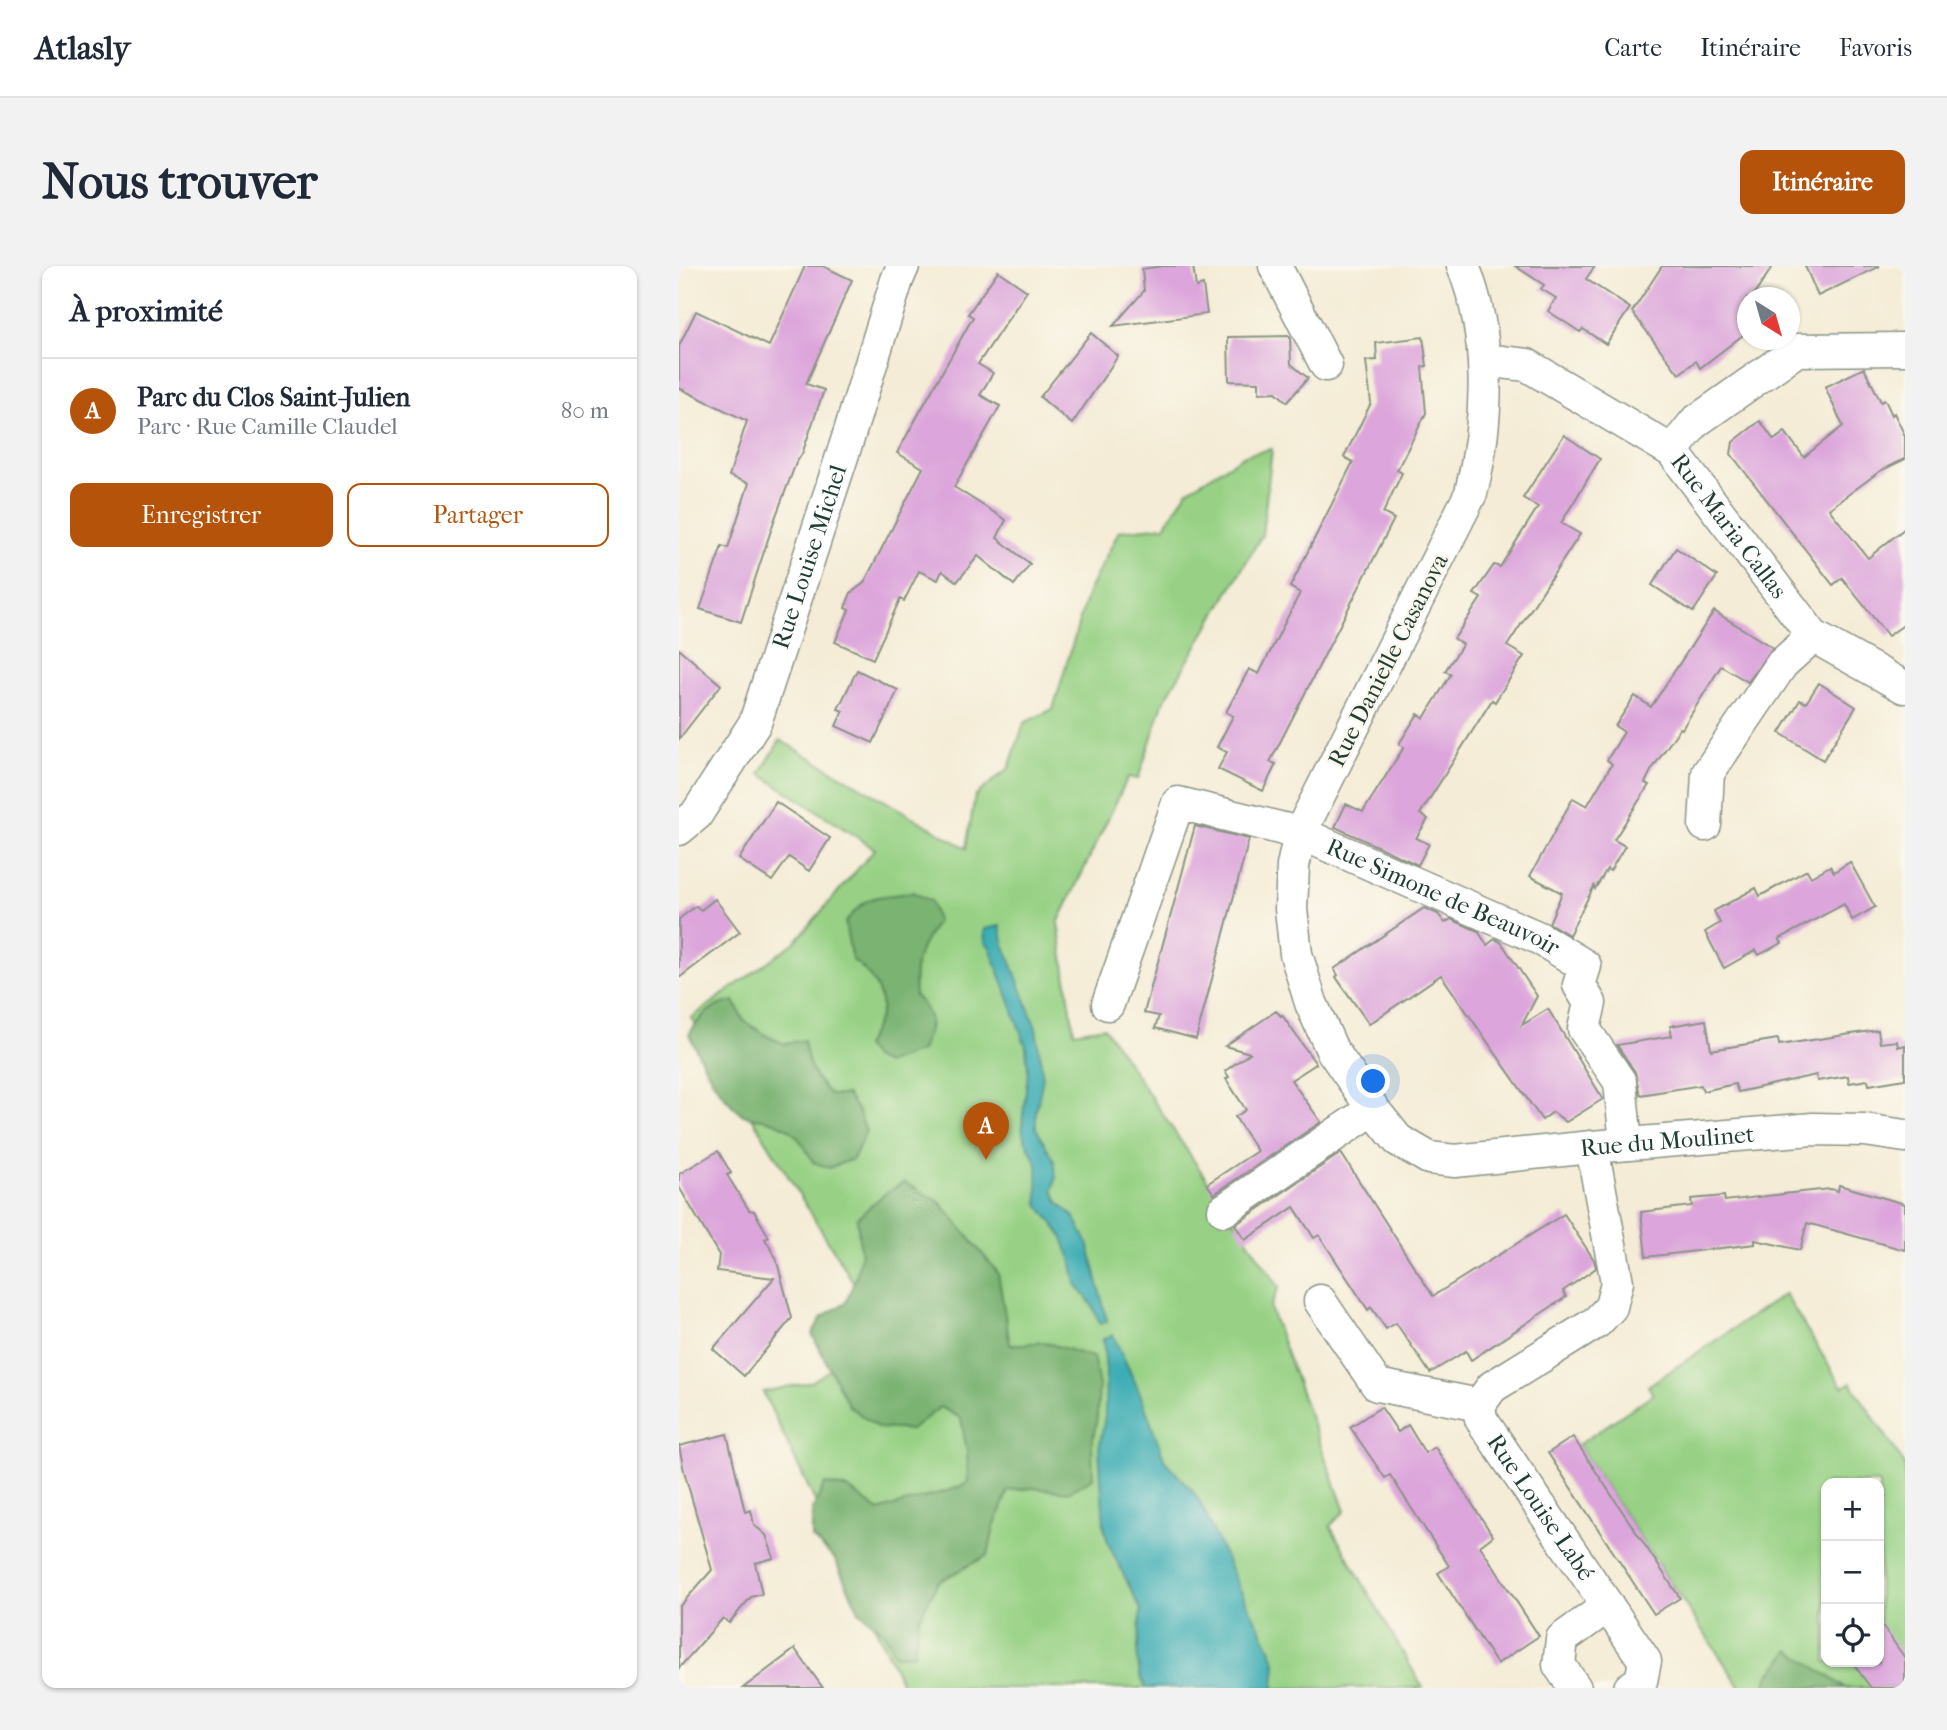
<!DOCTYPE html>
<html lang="fr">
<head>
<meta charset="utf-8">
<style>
  :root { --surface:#fff; --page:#f2f2f3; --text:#1f2937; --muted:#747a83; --line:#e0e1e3; --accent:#b45309 }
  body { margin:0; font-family:"IM FELL French Canon",serif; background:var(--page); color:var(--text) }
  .controls { position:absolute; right:21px; bottom:21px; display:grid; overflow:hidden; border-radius:14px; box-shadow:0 2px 5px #0004 }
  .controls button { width:63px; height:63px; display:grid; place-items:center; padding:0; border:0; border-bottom:2px solid var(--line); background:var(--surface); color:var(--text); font:35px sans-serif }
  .compass { position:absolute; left:1058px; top:21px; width:63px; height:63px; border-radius:50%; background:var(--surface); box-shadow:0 2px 5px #0004; rotate:143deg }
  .you { position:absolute; left:695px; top:816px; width:24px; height:24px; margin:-18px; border:5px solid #fff; border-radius:50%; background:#1a73e8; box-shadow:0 0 0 10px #1a73e833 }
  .badge { display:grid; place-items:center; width:46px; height:46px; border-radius:50%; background:var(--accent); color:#fff; font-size:23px; font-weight:700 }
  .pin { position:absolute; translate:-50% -58px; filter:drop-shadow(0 2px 4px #0008) }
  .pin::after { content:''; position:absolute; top:37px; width:24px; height:21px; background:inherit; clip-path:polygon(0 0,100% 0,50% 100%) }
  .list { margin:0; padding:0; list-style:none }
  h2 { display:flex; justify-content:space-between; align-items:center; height:91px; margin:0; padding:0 28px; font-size:30px }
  h2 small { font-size:23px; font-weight:400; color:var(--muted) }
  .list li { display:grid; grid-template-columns:46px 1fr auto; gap:21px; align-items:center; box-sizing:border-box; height:105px; padding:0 28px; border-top:2px solid var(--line) }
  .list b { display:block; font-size:26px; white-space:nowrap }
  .list p { margin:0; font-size:23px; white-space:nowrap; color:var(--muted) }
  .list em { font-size:23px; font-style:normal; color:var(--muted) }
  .actions { display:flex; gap:14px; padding:21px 28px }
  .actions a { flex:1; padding:16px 0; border:2px solid var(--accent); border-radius:14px; text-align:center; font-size:24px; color:var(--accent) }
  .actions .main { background:var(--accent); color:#fff }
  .icon { flex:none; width:38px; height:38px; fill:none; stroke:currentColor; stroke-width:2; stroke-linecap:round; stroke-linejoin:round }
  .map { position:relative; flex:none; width:1226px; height:1422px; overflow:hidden; border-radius:14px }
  header { display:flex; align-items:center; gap:42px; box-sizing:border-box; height:98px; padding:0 35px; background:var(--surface); border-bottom:2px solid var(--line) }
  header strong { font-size:33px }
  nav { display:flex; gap:38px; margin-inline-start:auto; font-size:24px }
  .intro { display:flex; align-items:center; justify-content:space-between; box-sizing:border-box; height:168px; padding:0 42px }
  h1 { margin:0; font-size:49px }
  .button { padding:18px 32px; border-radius:14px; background:var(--accent); color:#fff; font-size:24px; font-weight:700 }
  main { display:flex; gap:42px; padding:0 42px }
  aside { flex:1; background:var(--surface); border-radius:14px; box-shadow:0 2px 5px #0004 }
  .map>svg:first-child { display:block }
  .green { fill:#98d185; stroke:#5c875c; stroke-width:2; fill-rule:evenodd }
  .forest { fill:#7ab372; stroke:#4c7853; stroke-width:2 }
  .water { fill:#38abb2; stroke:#2c7473; stroke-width:2 }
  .building { fill:#dca5db }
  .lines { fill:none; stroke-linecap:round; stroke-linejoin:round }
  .minor-casing { stroke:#8a9485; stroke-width:35 }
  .minor { stroke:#fff; stroke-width:32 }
  .labels { text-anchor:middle; stroke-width:5; stroke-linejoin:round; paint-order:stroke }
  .street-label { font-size:24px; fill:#1f3d34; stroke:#fbf7ec }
</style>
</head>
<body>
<header>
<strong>Atlasly</strong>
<nav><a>Carte</a><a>Itinéraire</a><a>Favoris</a></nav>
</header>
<div class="intro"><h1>Nous trouver</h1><a class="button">Itinéraire</a></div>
<main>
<aside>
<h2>À proximité<small></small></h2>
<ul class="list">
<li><span class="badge">A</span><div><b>Parc du Clos Saint-Julien</b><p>Parc · Rue Camille Claudel</p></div><em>80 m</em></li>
</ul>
<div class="actions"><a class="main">Enregistrer</a><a>Partager</a></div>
</aside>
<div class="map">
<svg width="1226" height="1422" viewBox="0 0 1226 1422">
  <rect width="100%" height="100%" fill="#fbf7ec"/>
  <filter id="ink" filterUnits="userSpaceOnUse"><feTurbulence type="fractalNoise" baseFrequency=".0143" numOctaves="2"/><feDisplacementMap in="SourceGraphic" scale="14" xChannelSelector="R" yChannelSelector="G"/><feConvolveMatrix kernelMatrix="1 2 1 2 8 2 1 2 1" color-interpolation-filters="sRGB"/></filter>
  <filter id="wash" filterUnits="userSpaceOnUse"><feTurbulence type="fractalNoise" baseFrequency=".00686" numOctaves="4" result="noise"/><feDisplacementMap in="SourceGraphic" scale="28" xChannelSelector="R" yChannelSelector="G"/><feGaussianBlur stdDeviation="1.57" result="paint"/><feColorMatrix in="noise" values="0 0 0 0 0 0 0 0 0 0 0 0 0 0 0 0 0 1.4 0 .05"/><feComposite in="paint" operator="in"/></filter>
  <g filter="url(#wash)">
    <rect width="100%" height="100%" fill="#f4ecd6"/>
    <g class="green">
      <path d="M593,183L583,269L484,437L459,513L449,511L379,657L395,766L425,761L600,1021L591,1042L666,1245L651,1260L744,1422H225L84,1126L132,1116L206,1068L12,752L116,676L196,583L81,508L101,474L287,582L296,530L330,502L345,457L374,443L409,326L440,265L486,260L508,225L566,189Z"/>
      <path d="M1106,1028L1163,1121L1172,1117L1226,1199V1422H1062L899,1179L974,1128L969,1120ZM1147,1217H1200V1396H1147Z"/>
    </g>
    <g class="forest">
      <path d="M233,626L252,635L258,655C240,685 233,694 236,730C257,751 252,759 242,785L207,798L194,792L186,781C190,771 201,754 202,745C205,726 188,703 173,694L166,657C192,623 196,634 233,626Z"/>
      <path d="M55,735L65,755L90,771L106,778L125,774C129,800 133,811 152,829H168L179,845L187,865L174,893L150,902L134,896C122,872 111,858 84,853C77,852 68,852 63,848C38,829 23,796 10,768C23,748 31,740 55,735Z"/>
      <path d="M225,916L261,936L319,1007L331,1079L365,1076L414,1091L420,1119L418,1151L413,1179L414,1212L389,1226L354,1222L329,1225L315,1261L309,1289L259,1316L240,1353L235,1389H216L205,1367L180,1345L155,1292L133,1272V1244L146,1218L170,1223L200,1245C229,1234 260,1230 289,1217L288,1185L282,1152L261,1141L232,1164L199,1162L170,1140L133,1068L143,1051L167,1036L177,1011L182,989L178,952L204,929Z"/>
      <path d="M1111,1384L1165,1421L1166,1422H1085L1090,1409Z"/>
    </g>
    <g class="water">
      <path d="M321,660L324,675L357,762L364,812L357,845V862L375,894L377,912L374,924L379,936L396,952L410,980L428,1055L421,1058L413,1039L397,1018L392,993L383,970L359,938L358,898L344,869L343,858L349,806L347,781L316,695L310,680L306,677L305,663Z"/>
      <path d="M434,1069L461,1127L486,1195L512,1223L521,1236L560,1321L591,1382L597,1398L595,1422H467L461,1410L458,1392L462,1344L429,1277L425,1261L420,1183L426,1150L427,1104L424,1073Z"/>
    </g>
    <g id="blocks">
      <g class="building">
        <path d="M126,0H144L173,14L127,118L145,124L123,188L117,197L95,255L62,356L21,343L43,280L49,282L70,217L50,210L68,155L0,122V80L17,45L90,80Z"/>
        <path d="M484,0H514L517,21L524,19L528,48L434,60L465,25L463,3Z"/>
        <path d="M836,0H916L907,13L951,42L927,78L904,63L901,66L869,45L877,32L862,23L865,19Z"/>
        <path d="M983,0H1094L1073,32H1068V66L1021,102L1017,95L1000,108L953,46Z"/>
        <path d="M1126,0H1201L1139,30Z"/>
        <path d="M319,5L348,25L299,98L314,107L301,129L321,140L275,221L327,254L318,272L351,298L335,319L299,290L278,316L263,305L259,314L240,305L225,335L221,333L194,393L156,376L170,344L166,342L172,327L185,317L244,202L218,187L294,51L289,48Z"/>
        <path d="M412,67L439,90L393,158L361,131Z"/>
        <path d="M611,70L612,98L629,112L608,136L597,126L580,127V116L550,115L549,71Z"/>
        <path d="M744,71L748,100L743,101L747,147L718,204L723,207L704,247L715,253L591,496L597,498L584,525L539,503L548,486L538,481L554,450L547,446L570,403L580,408L604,360L621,327L611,321L674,196L665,191L692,137L687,95L698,94L697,77Z"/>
        <path d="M1185,102L1202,136L1206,134L1213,149L1215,147L1226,170V193L1201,205L1150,243L1189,292L1226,262V358L1209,370L1163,312L1154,319L1052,188L1054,176L1081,155L1095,174L1106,166L1125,191L1164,160L1146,121Z"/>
        <path d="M885,169L921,193L882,257L901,268L828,380L845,390L816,436L813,434L741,548L749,553L737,572L750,578L739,599L656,561L667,538L684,546L725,481L720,478L730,462L739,448L745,452L772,408L766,405L784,378L775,373L802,332L795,328L815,299L821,301L859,241L844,232Z"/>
        <path d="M997,282L1038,310L1014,346L973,319Z"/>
        <path d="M1035,345L1094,382L1069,416L1042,400L1003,463L1001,462L973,503L966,517L970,519L935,574L946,580L931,605L928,603L916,623L915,620L890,669L870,657L883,627L851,610L894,532L908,540L933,498L928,494L945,466L936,460L956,430L972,441Z"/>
        <path d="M0,383L42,419L0,473Z"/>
        <path d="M178,404L219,424L194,477L157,460L164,445L159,443Z"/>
        <path d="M1140,417L1177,441L1144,494L1101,467L1121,434L1127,437Z"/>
        <path d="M97,536L151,572L130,605L110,591L93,615L60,593Z"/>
        <path d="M516,560L570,573L517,773L476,762L480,750L465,747Z"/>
        <path d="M1171,596L1196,641L1173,654L1165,638L1100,673L1103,677L1080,689L1077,684L1045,702L1026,666L1041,657L1035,645L1077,622L1081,630L1128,604L1132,611L1151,600L1155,606Z"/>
        <path d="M36,633L61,666L0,712V653L17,640L22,644Z"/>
        <path d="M745,642L759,648L766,657L772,653L799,665L808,679L816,673L822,676L858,730L843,759L869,743L924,833L887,856L874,846L863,854L762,709L690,758L657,711L659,709L655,703Z"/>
        <path d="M597,745L602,750L603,749L637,798L612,814L642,856L535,928L528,918L578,885L556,851L567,844L547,813L550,811L546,805L571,787L546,780Z"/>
        <path d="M1027,754L1032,784L1099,773L1100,779L1199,764L1201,777L1218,775L1219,781L1226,779V813L1190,819L1189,814L1170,817L1169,810L1138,815L1137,809L1059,826L1056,818L1024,825L1022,819L961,829L956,806L938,779L993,770L991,760Z"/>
        <path d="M39,885L52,907L48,909L70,944L75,945L90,971L86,973L97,992L113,1052L65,1110L34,1083L95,1012L38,1005L40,989L0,921V908Z"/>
        <path d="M662,887L754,1030L885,948L915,994L917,1002L884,1025L887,1031L792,1094L787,1085L751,1107L717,1057L707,1063L692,1041L689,1044L640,969L635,972L615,941L566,974L556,959Z"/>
        <path d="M1160,919L1226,938V984L1128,957L1121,984L1076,974V978L967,991L962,946L1013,940L1012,933L1045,930L1046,935L1113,927L1152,923L1159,925Z"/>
        <path d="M702,1141L719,1166L729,1159L746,1187L756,1181L814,1270L801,1280L860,1370L818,1398L759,1307L770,1300L711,1209L706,1212L671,1161Z"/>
        <path d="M48,1168L66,1246L72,1244L75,1259L87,1269L95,1292L76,1297L83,1328L72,1331L50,1357L44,1352L0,1402V1341L33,1304L5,1205L0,1180Z"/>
        <path d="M894,1171L1001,1332L975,1348L869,1187Z"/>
        <path d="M1200,1355L1226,1392V1422H1192L1173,1396H1200Z"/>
        <path d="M116,1383L144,1422H64Z"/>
      </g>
    </g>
  </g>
  <g filter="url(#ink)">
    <use href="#blocks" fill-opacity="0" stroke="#8a9485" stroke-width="2"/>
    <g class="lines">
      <defs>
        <g id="minor">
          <path d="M596,0L647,99"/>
          <path id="s1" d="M784,0C813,71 810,153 792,227L621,567L614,600L612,643L617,688L632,737L653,784L694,843L719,874L750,892L776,895L913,881L1134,863L1186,864L1226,870"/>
          <path id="s2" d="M805,94L848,99L993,185L1134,370L1225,421"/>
          <path d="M993,185L1016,156L1118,84L1226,83"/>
          <path d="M1026,559L1029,507L1103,398L1134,370"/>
          <path id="s3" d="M0,563L17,549L76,457L169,172L218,14L224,0"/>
          <path id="s4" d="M429,738L499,537L621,567L860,672L906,700L900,719L911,737L905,763L941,816L947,878"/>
          <path id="s5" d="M913,881L938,1016L932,1041L918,1056L813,1121L800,1139L802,1153L966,1395L962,1415L951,1422"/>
          <path d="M545,944L694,843"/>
          <path d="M641,1035L698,1119L800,1139"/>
          <path d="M896,1422L880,1399L883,1373L929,1340"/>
        </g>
      </defs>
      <use href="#minor" class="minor-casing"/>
      <use href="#minor" class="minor"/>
    </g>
  </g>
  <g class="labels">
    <g class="street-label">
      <text dy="8" stroke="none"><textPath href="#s2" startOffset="306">Rue Maria Callas</textPath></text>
      <text dy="8" stroke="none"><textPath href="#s3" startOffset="306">Rue Louise Michel</textPath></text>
      <text transform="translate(709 394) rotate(-63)" y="8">Rue Danielle Casanova</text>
      <text dy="8" stroke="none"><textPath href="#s4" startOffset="495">Rue Simone de Beauvoir</textPath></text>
      <text dy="8" stroke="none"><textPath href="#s1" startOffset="1223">Rue du Moulinet</textPath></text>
      <text dy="8" stroke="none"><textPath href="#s5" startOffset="450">Rue Louise Labé</textPath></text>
    </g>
  </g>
</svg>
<div class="controls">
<button>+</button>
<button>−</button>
<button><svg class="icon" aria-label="locate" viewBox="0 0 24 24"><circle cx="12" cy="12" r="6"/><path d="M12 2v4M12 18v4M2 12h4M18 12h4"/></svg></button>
</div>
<svg class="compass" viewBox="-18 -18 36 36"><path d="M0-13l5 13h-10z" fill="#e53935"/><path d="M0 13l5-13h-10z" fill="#747a83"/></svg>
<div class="you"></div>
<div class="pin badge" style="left:307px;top:894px">A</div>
</div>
</main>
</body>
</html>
